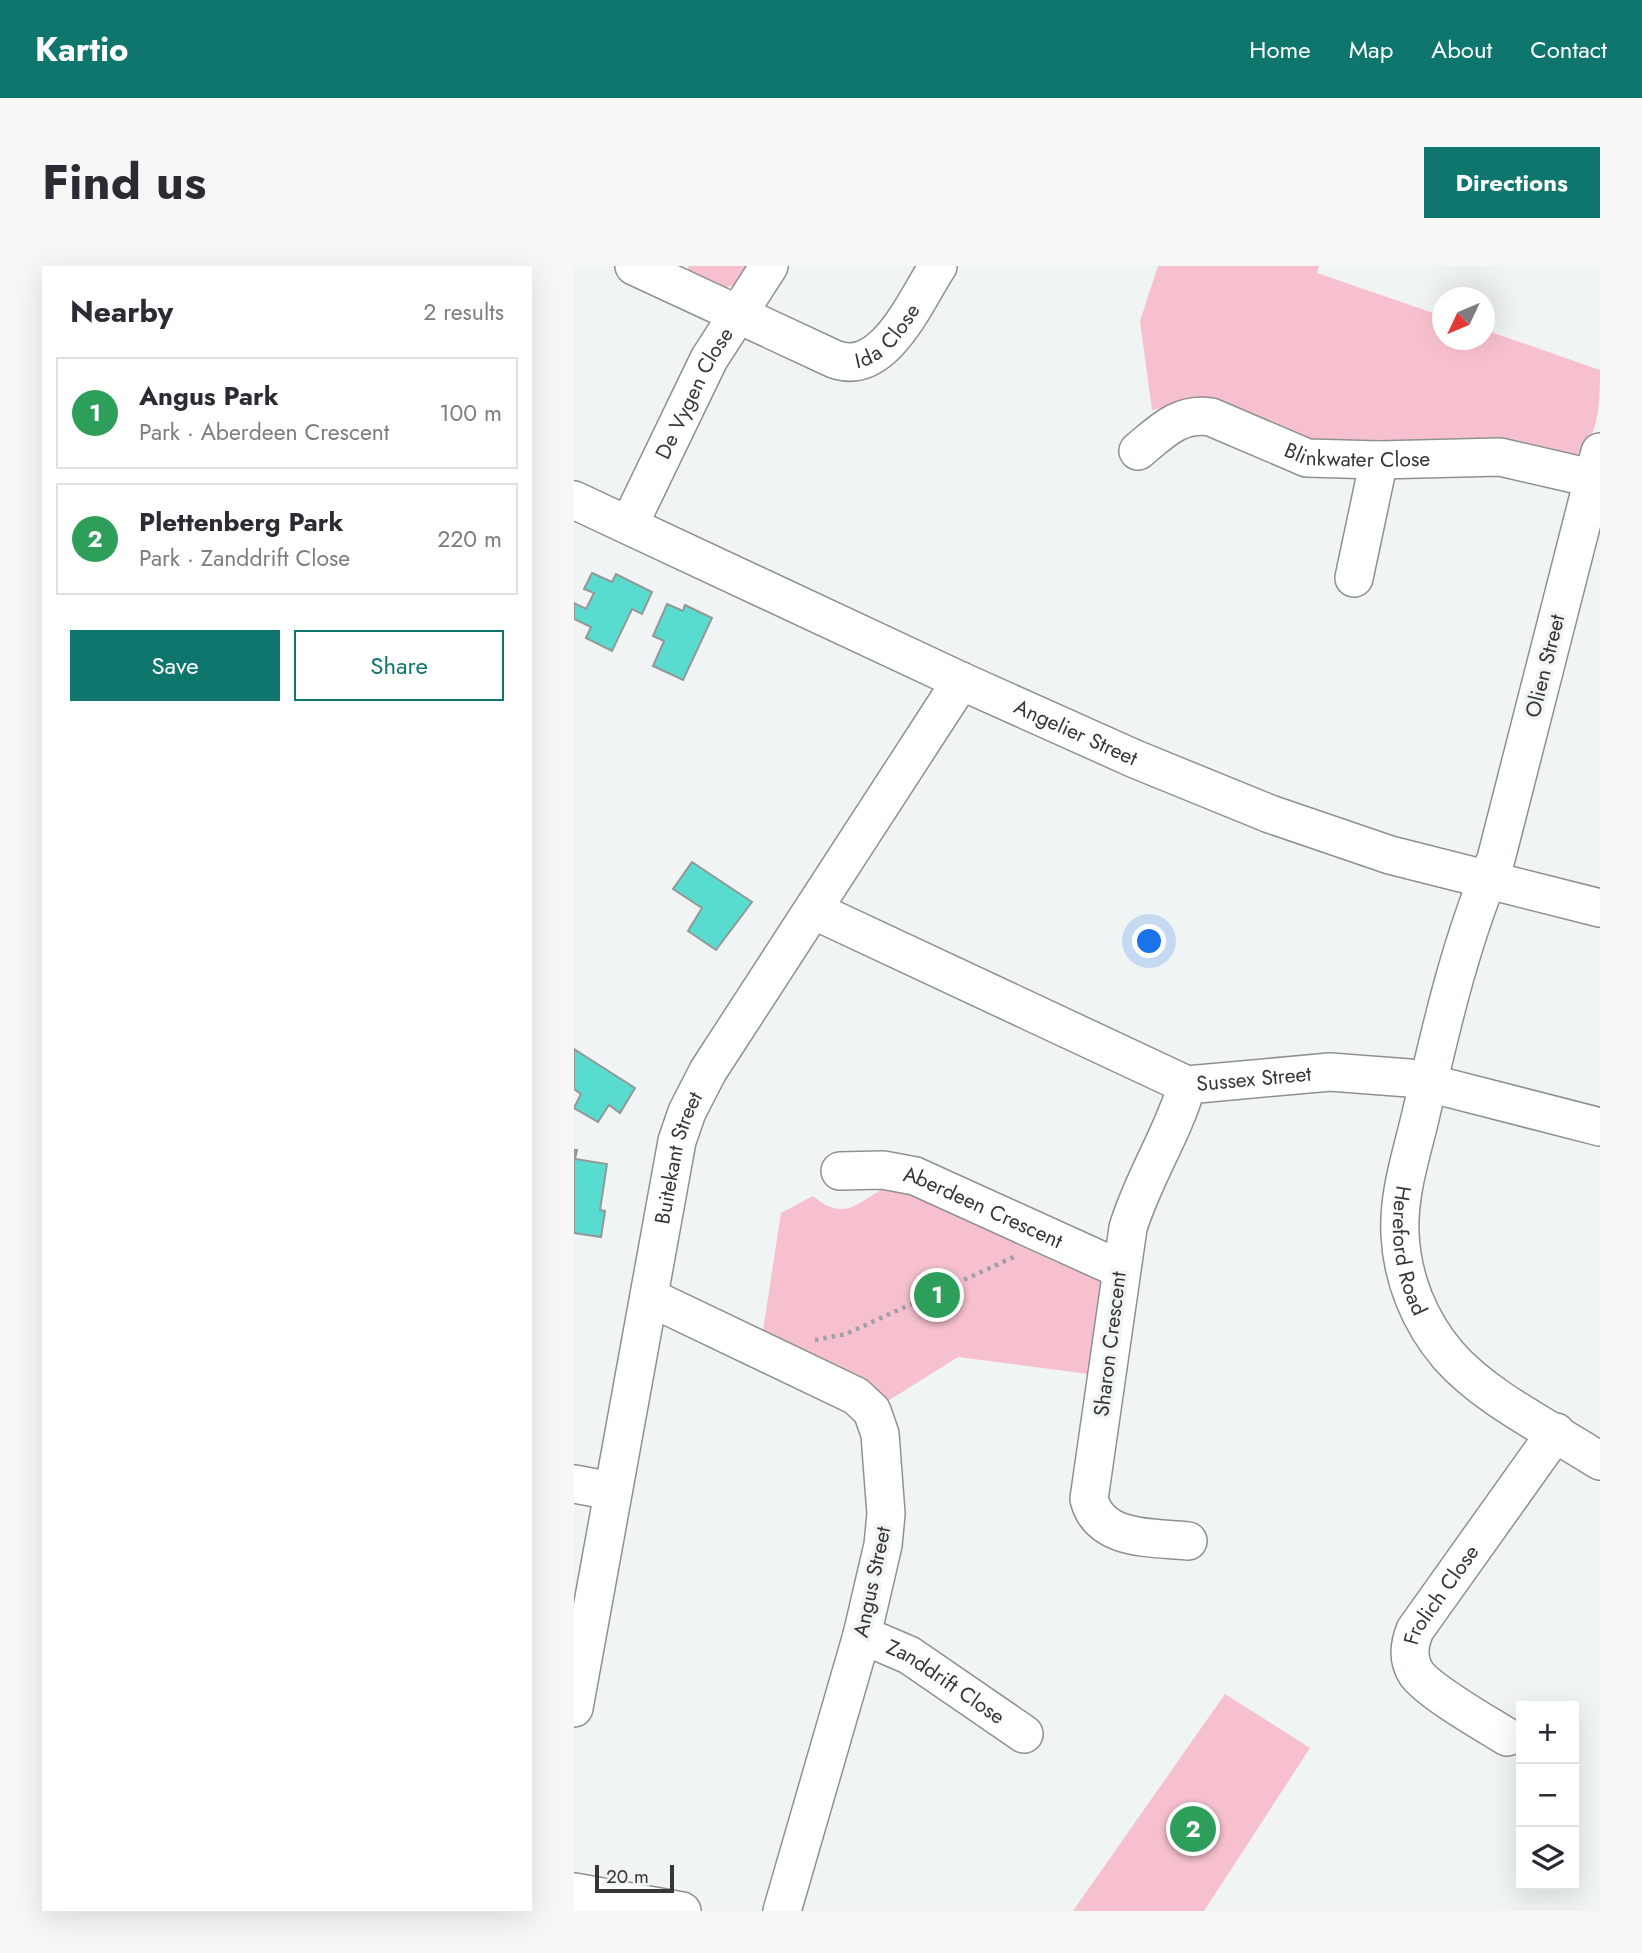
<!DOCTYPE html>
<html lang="en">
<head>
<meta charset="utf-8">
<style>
  :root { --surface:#fff; --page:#f7f7f7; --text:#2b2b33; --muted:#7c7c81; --line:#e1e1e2; --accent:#0f766e }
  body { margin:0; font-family:Jost,sans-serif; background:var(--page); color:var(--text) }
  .controls { position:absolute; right:21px; bottom:21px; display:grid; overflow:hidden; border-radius:0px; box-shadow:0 7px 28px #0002 }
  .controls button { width:63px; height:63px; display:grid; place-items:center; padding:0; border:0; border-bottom:2px solid var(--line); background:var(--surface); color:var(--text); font:35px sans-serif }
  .compass { position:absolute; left:858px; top:21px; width:63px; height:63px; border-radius:50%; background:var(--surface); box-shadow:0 7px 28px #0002; rotate:226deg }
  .scale { position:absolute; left:21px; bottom:18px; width:79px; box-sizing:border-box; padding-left:7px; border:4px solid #353636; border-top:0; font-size:19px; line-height:24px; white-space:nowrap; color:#353636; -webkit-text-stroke:5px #f0f4f4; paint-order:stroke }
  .you { position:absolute; left:576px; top:676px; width:24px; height:24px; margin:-18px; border:5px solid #fff; border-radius:50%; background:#1a73e8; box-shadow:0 0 0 10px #1a73e833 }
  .badge { display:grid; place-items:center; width:46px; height:46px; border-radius:50%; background:var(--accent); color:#fff; font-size:23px; font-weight:700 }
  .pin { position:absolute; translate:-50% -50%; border:4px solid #fff; box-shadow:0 2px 7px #0006 }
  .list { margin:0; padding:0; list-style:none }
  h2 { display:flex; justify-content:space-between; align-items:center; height:91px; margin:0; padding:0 28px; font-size:30px }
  h2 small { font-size:23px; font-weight:400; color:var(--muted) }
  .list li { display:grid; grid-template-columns:46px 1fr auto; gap:21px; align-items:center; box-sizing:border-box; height:112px; margin:0 14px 14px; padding:0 14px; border:2px solid var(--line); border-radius:0px }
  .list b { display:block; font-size:26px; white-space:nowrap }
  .list p { margin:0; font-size:23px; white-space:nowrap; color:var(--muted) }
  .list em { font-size:23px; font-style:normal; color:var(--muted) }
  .actions { display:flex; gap:14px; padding:21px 28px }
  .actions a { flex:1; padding:16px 0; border:2px solid var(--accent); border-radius:0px; text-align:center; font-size:24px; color:var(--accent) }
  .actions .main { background:var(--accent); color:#fff }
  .icon { flex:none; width:38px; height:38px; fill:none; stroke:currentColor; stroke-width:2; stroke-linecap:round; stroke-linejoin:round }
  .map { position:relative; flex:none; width:1026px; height:1645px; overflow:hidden; border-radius:0px }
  header { display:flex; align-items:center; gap:42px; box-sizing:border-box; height:98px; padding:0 35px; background:var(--accent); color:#fff }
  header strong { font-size:33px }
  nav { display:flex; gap:38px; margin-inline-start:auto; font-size:24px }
  .intro { display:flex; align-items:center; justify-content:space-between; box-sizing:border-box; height:168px; padding:0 42px }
  h1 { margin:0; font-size:49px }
  .button { padding:18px 32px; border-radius:0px; background:var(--accent); color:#fff; font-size:24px; font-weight:700 }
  main { display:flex; gap:42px; padding:0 42px }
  aside { flex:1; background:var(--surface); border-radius:0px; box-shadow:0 7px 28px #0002 }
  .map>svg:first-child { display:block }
  .green { fill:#f7c0ce }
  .building { fill:#59dcd0; stroke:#939796; stroke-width:2 }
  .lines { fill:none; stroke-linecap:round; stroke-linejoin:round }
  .minor-casing { stroke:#8d9191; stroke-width:40 }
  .path { stroke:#9ea1a1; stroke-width:4.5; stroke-dasharray:3.5 5; stroke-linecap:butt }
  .minor { stroke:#fff; stroke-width:37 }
  .labels { text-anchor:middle; stroke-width:7; stroke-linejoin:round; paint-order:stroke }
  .street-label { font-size:21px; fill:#353636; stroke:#f0f4f4 }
</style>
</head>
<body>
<header>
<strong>Kartio</strong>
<nav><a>Home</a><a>Map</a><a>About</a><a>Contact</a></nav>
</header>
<div class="intro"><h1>Find us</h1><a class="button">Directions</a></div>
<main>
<aside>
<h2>Nearby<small>2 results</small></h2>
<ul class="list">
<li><span class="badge" style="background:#2e9e5b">1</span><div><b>Angus Park</b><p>Park · Aberdeen Crescent</p></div><em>100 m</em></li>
<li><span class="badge" style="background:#2e9e5b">2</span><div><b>Plettenberg Park</b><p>Park · Zanddrift Close</p></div><em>220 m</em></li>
</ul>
<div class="actions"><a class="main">Save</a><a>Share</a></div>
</aside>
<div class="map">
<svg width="1026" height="1645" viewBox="0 0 1026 1645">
  <rect width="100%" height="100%" fill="#f0f4f4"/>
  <g class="green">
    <path d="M115,0H181L168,16L149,23L112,7Z"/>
    <path d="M584,0H745L743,7L868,50L869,74H911V64L1026,104C1026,133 1026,177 998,192L746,182L617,135L578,144L566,55Z"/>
    <path d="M324,917L521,1007L531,1024L522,1109L384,1091L309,1138L188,1071L207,947L239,930C277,962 289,926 324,917Z"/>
    <path d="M651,1428L736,1482L630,1645H499Z"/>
  </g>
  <g class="building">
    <path d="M18,307L38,316L42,308L78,326L68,348L58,343L38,385L12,372L17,361L0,353V337L12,343L20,327L10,323Z"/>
    <path d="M93,338L109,345L111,339L138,352L109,414L79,400L90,375L79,370Z"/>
    <path d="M118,596L178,636L142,684L114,665L128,642L99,623Z"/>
    <path d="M0,783L61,822L46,847L35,839L24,856L0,842L7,828L0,823Z"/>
    <path d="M0,884H3L1,893L33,898L26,944L31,945L27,971L0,967Z"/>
  </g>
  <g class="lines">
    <defs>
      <g id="minor">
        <path id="s1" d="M60,0L260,93C310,112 341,35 364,0"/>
        <path id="s2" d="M564,185C587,166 605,146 637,151L733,192L805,194L926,191L1026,214"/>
        <path id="s3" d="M1026,186L922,593C887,673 867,762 847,848C838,887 824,927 826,968C828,1012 845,1055 874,1089C911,1132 978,1164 1026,1195"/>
        <path id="s4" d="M0,234L387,415L561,493L696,548L816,589L1026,642"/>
        <path id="s5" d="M55,259L135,93L195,0"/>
        <path d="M780,312L805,194"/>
        <path id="s6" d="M239,644L613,819L756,806L835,812L1026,861"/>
        <path d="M613,819C599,868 569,912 554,962L515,1233C526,1276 579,1271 614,1275"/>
        <path id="s7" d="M266,905L309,904L341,910L546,1003"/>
        <path d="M75,1031L282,1130L298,1145L306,1168L312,1248L309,1279L288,1369L208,1645"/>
        <path d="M0,1218L38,1225"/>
        <path id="s8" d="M288,1369L335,1389L450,1468"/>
        <path id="s9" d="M0,1442L103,875L113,846L134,805L387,415"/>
        <path id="s10" d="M933,1471C911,1457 854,1425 842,1407C833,1393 835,1379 841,1364L982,1166"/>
        <path d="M0,1626L108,1645"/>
      </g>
    </defs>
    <use href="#minor" class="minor-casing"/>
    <path class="path" d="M241,1074L272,1068L442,990"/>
    <use href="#minor" class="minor"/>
  </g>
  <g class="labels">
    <g class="street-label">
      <text dy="7" stroke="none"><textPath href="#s1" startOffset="284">Ida Close</textPath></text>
      <text dy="7" stroke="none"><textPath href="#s5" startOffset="147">De Vygen Close</textPath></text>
      <text dy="7" stroke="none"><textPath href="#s2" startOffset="238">Blinkwater Close</textPath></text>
      <text transform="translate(971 400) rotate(-76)" y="7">Olien Street</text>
      <text dy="7" stroke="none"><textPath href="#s4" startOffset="553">Angelier Street</textPath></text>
      <text dy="7" stroke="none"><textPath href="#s6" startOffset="480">Sussex Street</textPath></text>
      <text dy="7" stroke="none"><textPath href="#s9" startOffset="560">Buitekant Street</textPath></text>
      <text dy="7" stroke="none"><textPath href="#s7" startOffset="150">Aberdeen Crescent</textPath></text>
      <text dy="7" stroke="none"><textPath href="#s3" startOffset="826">Hereford Road</textPath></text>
      <text transform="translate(536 1078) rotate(-83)" y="7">Sharon Crescent</text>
      <text transform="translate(298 1316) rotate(-78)" y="7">Angus Street</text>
      <text dy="7" stroke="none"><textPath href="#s10" startOffset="200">Frolich Close</textPath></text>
      <text dy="7" stroke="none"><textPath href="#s8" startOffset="96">Zanddrift Close</textPath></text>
    </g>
  </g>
</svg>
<div class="controls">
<button>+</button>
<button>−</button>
<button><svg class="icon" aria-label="layers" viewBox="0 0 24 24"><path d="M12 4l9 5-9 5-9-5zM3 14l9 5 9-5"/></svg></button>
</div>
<svg class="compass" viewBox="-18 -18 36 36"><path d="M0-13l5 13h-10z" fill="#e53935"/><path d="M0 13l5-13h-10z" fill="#7c7c81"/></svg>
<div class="scale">20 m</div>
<div class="you"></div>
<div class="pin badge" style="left:363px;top:1029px;background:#2e9e5b">1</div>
<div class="pin badge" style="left:619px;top:1563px;background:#2e9e5b">2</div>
</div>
</main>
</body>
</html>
